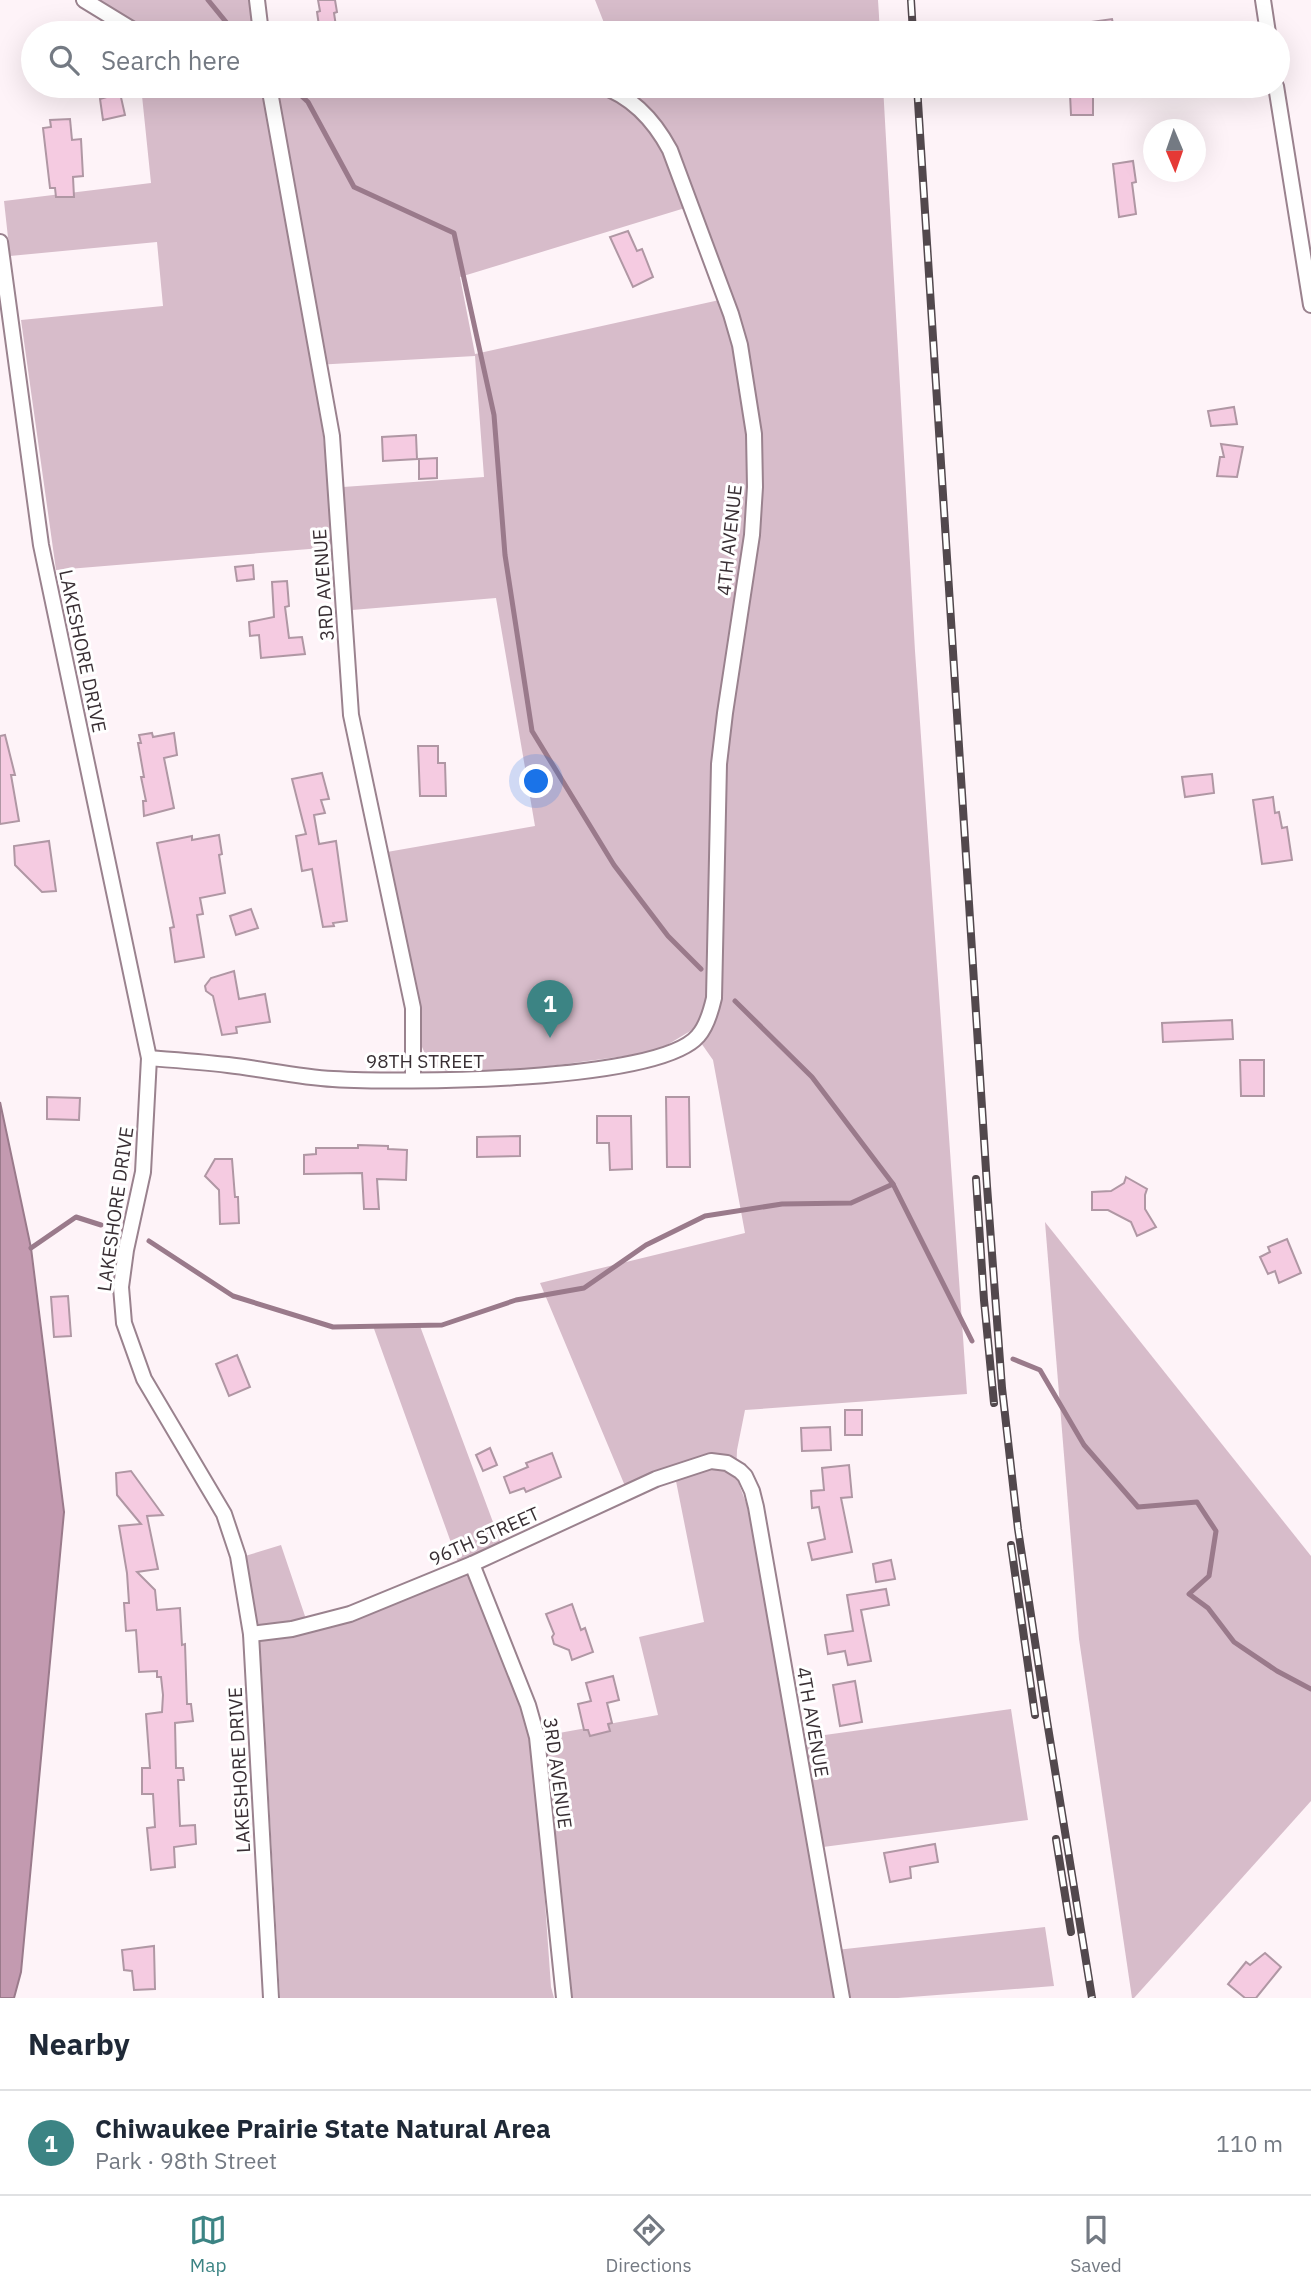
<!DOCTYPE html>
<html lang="en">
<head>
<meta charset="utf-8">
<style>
  :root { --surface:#fff; --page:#f2f2f3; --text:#1f2937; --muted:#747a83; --line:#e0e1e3; --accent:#3c8484 }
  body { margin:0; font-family:"IBM Plex Sans",sans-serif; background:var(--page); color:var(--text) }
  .compass { position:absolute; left:1143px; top:119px; width:63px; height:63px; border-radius:50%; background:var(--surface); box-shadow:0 7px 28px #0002; rotate:178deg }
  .you { position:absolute; left:537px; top:782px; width:24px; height:24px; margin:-18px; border:5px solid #fff; border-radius:50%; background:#1a73e8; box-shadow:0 0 0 10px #1a73e833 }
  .badge { display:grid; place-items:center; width:46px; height:46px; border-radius:50%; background:var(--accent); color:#fff; font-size:23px; font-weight:700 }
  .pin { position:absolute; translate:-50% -58px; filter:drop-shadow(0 2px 4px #0008) }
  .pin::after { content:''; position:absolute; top:37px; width:24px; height:21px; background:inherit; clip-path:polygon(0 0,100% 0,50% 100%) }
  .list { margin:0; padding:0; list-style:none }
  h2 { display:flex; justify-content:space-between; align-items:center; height:91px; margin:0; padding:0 28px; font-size:30px }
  h2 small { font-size:23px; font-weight:400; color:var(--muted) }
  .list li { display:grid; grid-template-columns:46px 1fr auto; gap:21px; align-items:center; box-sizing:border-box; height:105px; padding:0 28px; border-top:2px solid var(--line) }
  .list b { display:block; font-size:26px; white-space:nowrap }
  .list p { margin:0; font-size:23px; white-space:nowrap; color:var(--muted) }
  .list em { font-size:23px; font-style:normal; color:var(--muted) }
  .icon { flex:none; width:38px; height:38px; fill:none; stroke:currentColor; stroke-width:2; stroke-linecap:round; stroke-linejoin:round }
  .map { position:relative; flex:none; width:1311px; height:1998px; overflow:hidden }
  .search { position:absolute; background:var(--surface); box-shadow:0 7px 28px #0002; left:21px; right:21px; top:21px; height:77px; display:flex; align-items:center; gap:18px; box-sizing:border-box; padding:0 24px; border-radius:38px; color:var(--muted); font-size:26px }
  .sheet { height:196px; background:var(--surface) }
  nav { display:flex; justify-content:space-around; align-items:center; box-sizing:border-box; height:98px; border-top:2px solid var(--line); background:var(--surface); font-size:19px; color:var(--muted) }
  nav a { display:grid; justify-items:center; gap:4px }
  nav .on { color:var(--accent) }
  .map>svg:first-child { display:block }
  .green { fill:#d7bcca; fill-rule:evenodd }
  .water { fill:#c39ab0; stroke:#9a7a8b; stroke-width:2 }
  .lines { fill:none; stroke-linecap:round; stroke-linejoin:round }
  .stream { stroke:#9a7a8b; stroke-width:5 }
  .building { fill:#f5cbe1; stroke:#b097a4; stroke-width:2 }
  .minor-casing { stroke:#9a828e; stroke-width:18 }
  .minor { stroke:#fff; stroke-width:14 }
  .rail-casing { stroke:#52484d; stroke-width:8 }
  .rail { stroke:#fff; stroke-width:5; stroke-dasharray:16; stroke-linecap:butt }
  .labels { text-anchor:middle; stroke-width:6; stroke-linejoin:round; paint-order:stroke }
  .street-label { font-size:19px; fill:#392f34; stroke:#fff }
</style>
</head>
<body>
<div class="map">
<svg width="1311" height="1998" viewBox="0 0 1311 1998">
  <rect width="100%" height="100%" fill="#fef3f8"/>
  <g class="green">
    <path d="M98,0H250L256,33H136L115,12Z"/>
    <path d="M595,0H878L880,33H608Z"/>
    <path d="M141,86H578L614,99L624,86H883L915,651L967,1394L745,1410L737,1450L736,1476L748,1508L789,1740L1011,1709L1028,1820L808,1849L827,1951L1045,1927L1054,1986L898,1998H570L537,1737L658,1715L639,1637L704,1622L673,1466L625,1486L540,1283L745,1233L713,1060L692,1030L662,1048L648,1053L520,1070L471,1073L447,1071L434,1066L428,1060L422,1047L419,1007L387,852L535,826L496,598L352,610L346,546L56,570L21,320L163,306L157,242L10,256L4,201L151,183ZM698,204L733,297L475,354L460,277ZM475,356L484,477L329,488L315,365Z"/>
    <path d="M1045,1222L1311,1556V1801L1134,1998H1132L1079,1639Z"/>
    <path d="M373,1326H420L503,1549L476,1572L532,1718L551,1987L554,1998H280L263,1693L245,1556L281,1545L308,1625L458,1562Z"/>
  </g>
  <path class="water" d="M0,1102L31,1248L64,1512L21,1972L14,1998H0Z"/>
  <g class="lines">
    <g class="stream">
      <path d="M208,0L235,33"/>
      <path d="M295,90L308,102L354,187L454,233L494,415L505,555L532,731L614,865L668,936L701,969"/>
      <path d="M735,1001L812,1077L893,1184L972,1341"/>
      <path d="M149,1241L233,1296L333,1327L442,1325L516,1300L584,1288L646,1245L705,1216L782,1204L851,1203L893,1184"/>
      <path d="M31,1248L76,1217L101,1225"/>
      <path d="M1013,1359L1040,1370L1084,1445L1138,1507L1197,1502L1216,1531L1209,1576L1189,1594L1208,1608L1234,1642L1277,1671L1311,1689"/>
    </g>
  </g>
  <g class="building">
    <path d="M318,0H335L337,12L334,13L337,33H320L317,12L320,11Z"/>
    <path d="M1112,19L1115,33H1070L1069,25Z"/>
    <path d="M120,93L125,115L103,120L100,99Z"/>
    <path d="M1070,94H1093V115H1071Z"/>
    <path d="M70,119L72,140L81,139L83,176L73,177L74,197H56L55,188H50L43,128L51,127L50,120Z"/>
    <path d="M1133,161L1136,182L1132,183L1136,214L1119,217L1113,164Z"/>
    <path d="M628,231L637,251L642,249L653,277L633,287L610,237Z"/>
    <path d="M1234,407L1237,424L1211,426L1208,411Z"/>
    <path d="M416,435L417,459L383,461L382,437Z"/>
    <path d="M1221,444L1243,447L1237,477L1217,476L1220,457H1224Z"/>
    <path d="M437,458V478L419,479V459Z"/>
    <path d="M253,565L254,579L237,581L235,567Z"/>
    <path d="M287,581L289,606L285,607L289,638L302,637L305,654L261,658L259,635L250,636L249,622L274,617L272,582Z"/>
    <path d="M152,733L153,737L174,733L177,755L164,758L174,808L144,816L143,801H146L141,777H144L138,743H141L139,735Z"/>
    <path d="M5,735L15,775H11L19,821L0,824V736Z"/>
    <path d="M418,746H438V763H445L446,796H420Z"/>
    <path d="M322,773L329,799L321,800L325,813L314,815L319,844L336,841L347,921L333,923L334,926L323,927L312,869L302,871L296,836L306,834L292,779Z"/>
    <path d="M1212,774L1214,793L1185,797L1182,777Z"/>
    <path d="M1273,797L1275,813L1279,812L1282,828L1287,827L1292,860L1262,864L1253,800Z"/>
    <path d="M219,835L222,854L219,855L225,893L200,898L203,914L197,915L204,957L175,962L170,928L174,927L157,843L192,836V840Z"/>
    <path d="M49,841L56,891L42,892L15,865L14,846Z"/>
    <path d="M251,909L258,928L236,935L230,916Z"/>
    <path d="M234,971L239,999L265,994L270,1022L236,1027L237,1033L222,1035L213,996L206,991L205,986L211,978Z"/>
    <path d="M1232,1020L1233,1039L1163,1042L1162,1023Z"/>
    <path d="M1240,1060H1264V1096H1241Z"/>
    <path d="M47,1097L80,1098L79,1120L47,1119Z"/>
    <path d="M666,1097H689L690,1167H667Z"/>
    <path d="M597,1116H631L632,1169L610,1170L609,1143H597Z"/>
    <path d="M520,1136V1156L477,1157V1137Z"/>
    <path d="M358,1145L388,1146V1149L407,1150L406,1180L377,1179L379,1209H364L362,1173L304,1174V1155L316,1154V1148H358Z"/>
    <path d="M215,1159H232L235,1197H238L239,1223L220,1224L219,1190L205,1176Z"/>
    <path d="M1126,1177L1147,1189L1145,1195V1209L1156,1227L1137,1236L1131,1222L1108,1210H1092V1192L1111,1191L1124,1183Z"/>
    <path d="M1287,1239L1301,1273L1279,1283L1275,1271L1268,1274L1260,1257L1270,1252L1268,1247Z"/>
    <path d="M68,1296L71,1336L54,1337L51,1297Z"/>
    <path d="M237,1355L250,1387L229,1396L216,1364Z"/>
    <rect x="845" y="1410" width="17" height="25"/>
    <path d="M830,1427L831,1450L802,1451L801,1428Z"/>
    <path d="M490,1448L497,1465L483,1471L476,1455Z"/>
    <path d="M552,1453L561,1477L526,1492L524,1488L510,1493L504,1477L528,1467L526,1463Z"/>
    <path d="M849,1465L852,1497L841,1498L852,1552L812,1560L808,1543L825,1539L819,1507L812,1508L811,1491L824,1490L822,1468Z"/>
    <path d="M131,1471L163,1515L147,1516L158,1569L137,1572L155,1590L157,1610L180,1608L182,1645L185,1644L187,1704H191L193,1721L175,1723L176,1768H183L184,1780H178L180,1826L195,1825L196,1844L174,1847L175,1867L151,1870L147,1828L155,1827L153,1794H142V1768H150L146,1714L162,1712L163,1695L161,1677H157V1671L139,1672L136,1630L126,1631L124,1603H129L127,1573L119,1526L141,1524L117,1495L116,1473Z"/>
    <path d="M891,1560L895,1579L876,1582L873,1564Z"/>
    <path d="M886,1589L889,1605L861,1610L871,1661L848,1665L845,1651L828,1654L825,1635L853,1631L847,1595Z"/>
    <path d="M572,1604L581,1630L585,1628L593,1652L572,1660L569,1650L554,1644L552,1637L554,1634L546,1614Z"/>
    <path d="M613,1676L619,1700L607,1703L612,1723L608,1724L610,1731L590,1736L588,1730H584L578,1704L591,1701L586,1683Z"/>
    <path d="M855,1681L862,1722L840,1726L833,1685Z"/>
    <path d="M935,1844L938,1862L910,1867L911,1878L890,1882L884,1853Z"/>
    <path d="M154,1946L155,1989L134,1990L132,1971L124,1970L122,1950Z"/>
    <path d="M1265,1953L1281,1967L1256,1998H1245L1228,1984L1246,1962L1250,1965Z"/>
  </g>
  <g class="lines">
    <defs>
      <g id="minor">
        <path d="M84,0L138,33"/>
        <path d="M257,0L261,33"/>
        <path d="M1263,0L1268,33"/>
        <path d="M269,86L332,436L351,715L413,1008V1080"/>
        <path d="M1276,86L1311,305"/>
        <path d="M0,242L41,545L149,1058L143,1172L126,1250L121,1287L124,1323L144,1379L224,1514L238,1556L251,1634L271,1998"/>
        <path d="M149,1058C175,1060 202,1062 228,1065C263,1069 298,1077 333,1079C398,1083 658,1083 698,1036C707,1026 711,1011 714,998L719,764L725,713L752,535L755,487L754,434L740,345L731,314L670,150C655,122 633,97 601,86"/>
        <path d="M472,1564L528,1705L537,1737L564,1998"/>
        <path d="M251,1634L292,1629L350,1614L472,1564L656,1479L711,1461L727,1463L740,1471L745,1476L752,1491L756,1507L842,1998"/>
      </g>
    </defs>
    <use href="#minor" class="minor-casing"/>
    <use href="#minor" class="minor"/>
    <defs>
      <g id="rail">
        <path d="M911,0L913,33"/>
        <path d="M917,86L987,1186L1002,1388L1018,1529L1047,1721L1092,1998"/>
        <path d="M976,1179L984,1300L994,1403"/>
        <path d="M1011,1545L1035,1715"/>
        <path d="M1056,1839L1071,1932"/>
      </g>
    </defs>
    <use href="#rail" class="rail-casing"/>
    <use href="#rail" class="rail"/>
  </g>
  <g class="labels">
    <g class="street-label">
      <text transform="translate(729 540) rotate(-84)" y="7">4TH AVENUE</text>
      <text transform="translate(323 585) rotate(-94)" y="7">3RD AVENUE</text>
      <text transform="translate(83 651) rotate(78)" y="7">LAKESHORE DRIVE</text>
      <text x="425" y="1068">98TH STREET</text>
      <text transform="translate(115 1209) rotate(-82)" y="7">LAKESHORE DRIVE</text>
      <text transform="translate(484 1536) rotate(-24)" y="7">96TH STREET</text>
      <text transform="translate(813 1722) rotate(80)" y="7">4TH AVENUE</text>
      <text transform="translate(239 1770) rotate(-93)" y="7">LAKESHORE DRIVE</text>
      <text transform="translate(558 1773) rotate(82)" y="7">3RD AVENUE</text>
    </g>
  </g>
</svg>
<svg class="compass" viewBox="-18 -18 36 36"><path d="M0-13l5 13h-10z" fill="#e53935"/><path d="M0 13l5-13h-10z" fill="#747a83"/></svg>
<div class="you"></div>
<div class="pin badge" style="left:550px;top:1038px">1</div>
<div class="search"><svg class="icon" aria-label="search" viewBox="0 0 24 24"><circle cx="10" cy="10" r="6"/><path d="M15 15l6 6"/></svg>Search here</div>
</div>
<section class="sheet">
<h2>Nearby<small></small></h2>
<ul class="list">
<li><span class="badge">1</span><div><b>Chiwaukee Prairie State Natural Area</b><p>Park · 98th Street</p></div><em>110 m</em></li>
</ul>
</section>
<nav>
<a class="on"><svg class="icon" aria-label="map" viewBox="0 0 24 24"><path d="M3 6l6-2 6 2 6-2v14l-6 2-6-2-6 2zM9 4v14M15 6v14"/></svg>Map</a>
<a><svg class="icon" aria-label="directions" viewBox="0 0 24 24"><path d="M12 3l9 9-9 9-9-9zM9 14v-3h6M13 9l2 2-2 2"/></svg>Directions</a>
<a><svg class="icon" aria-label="saved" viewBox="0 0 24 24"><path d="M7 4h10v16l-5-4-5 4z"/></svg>Saved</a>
</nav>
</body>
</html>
